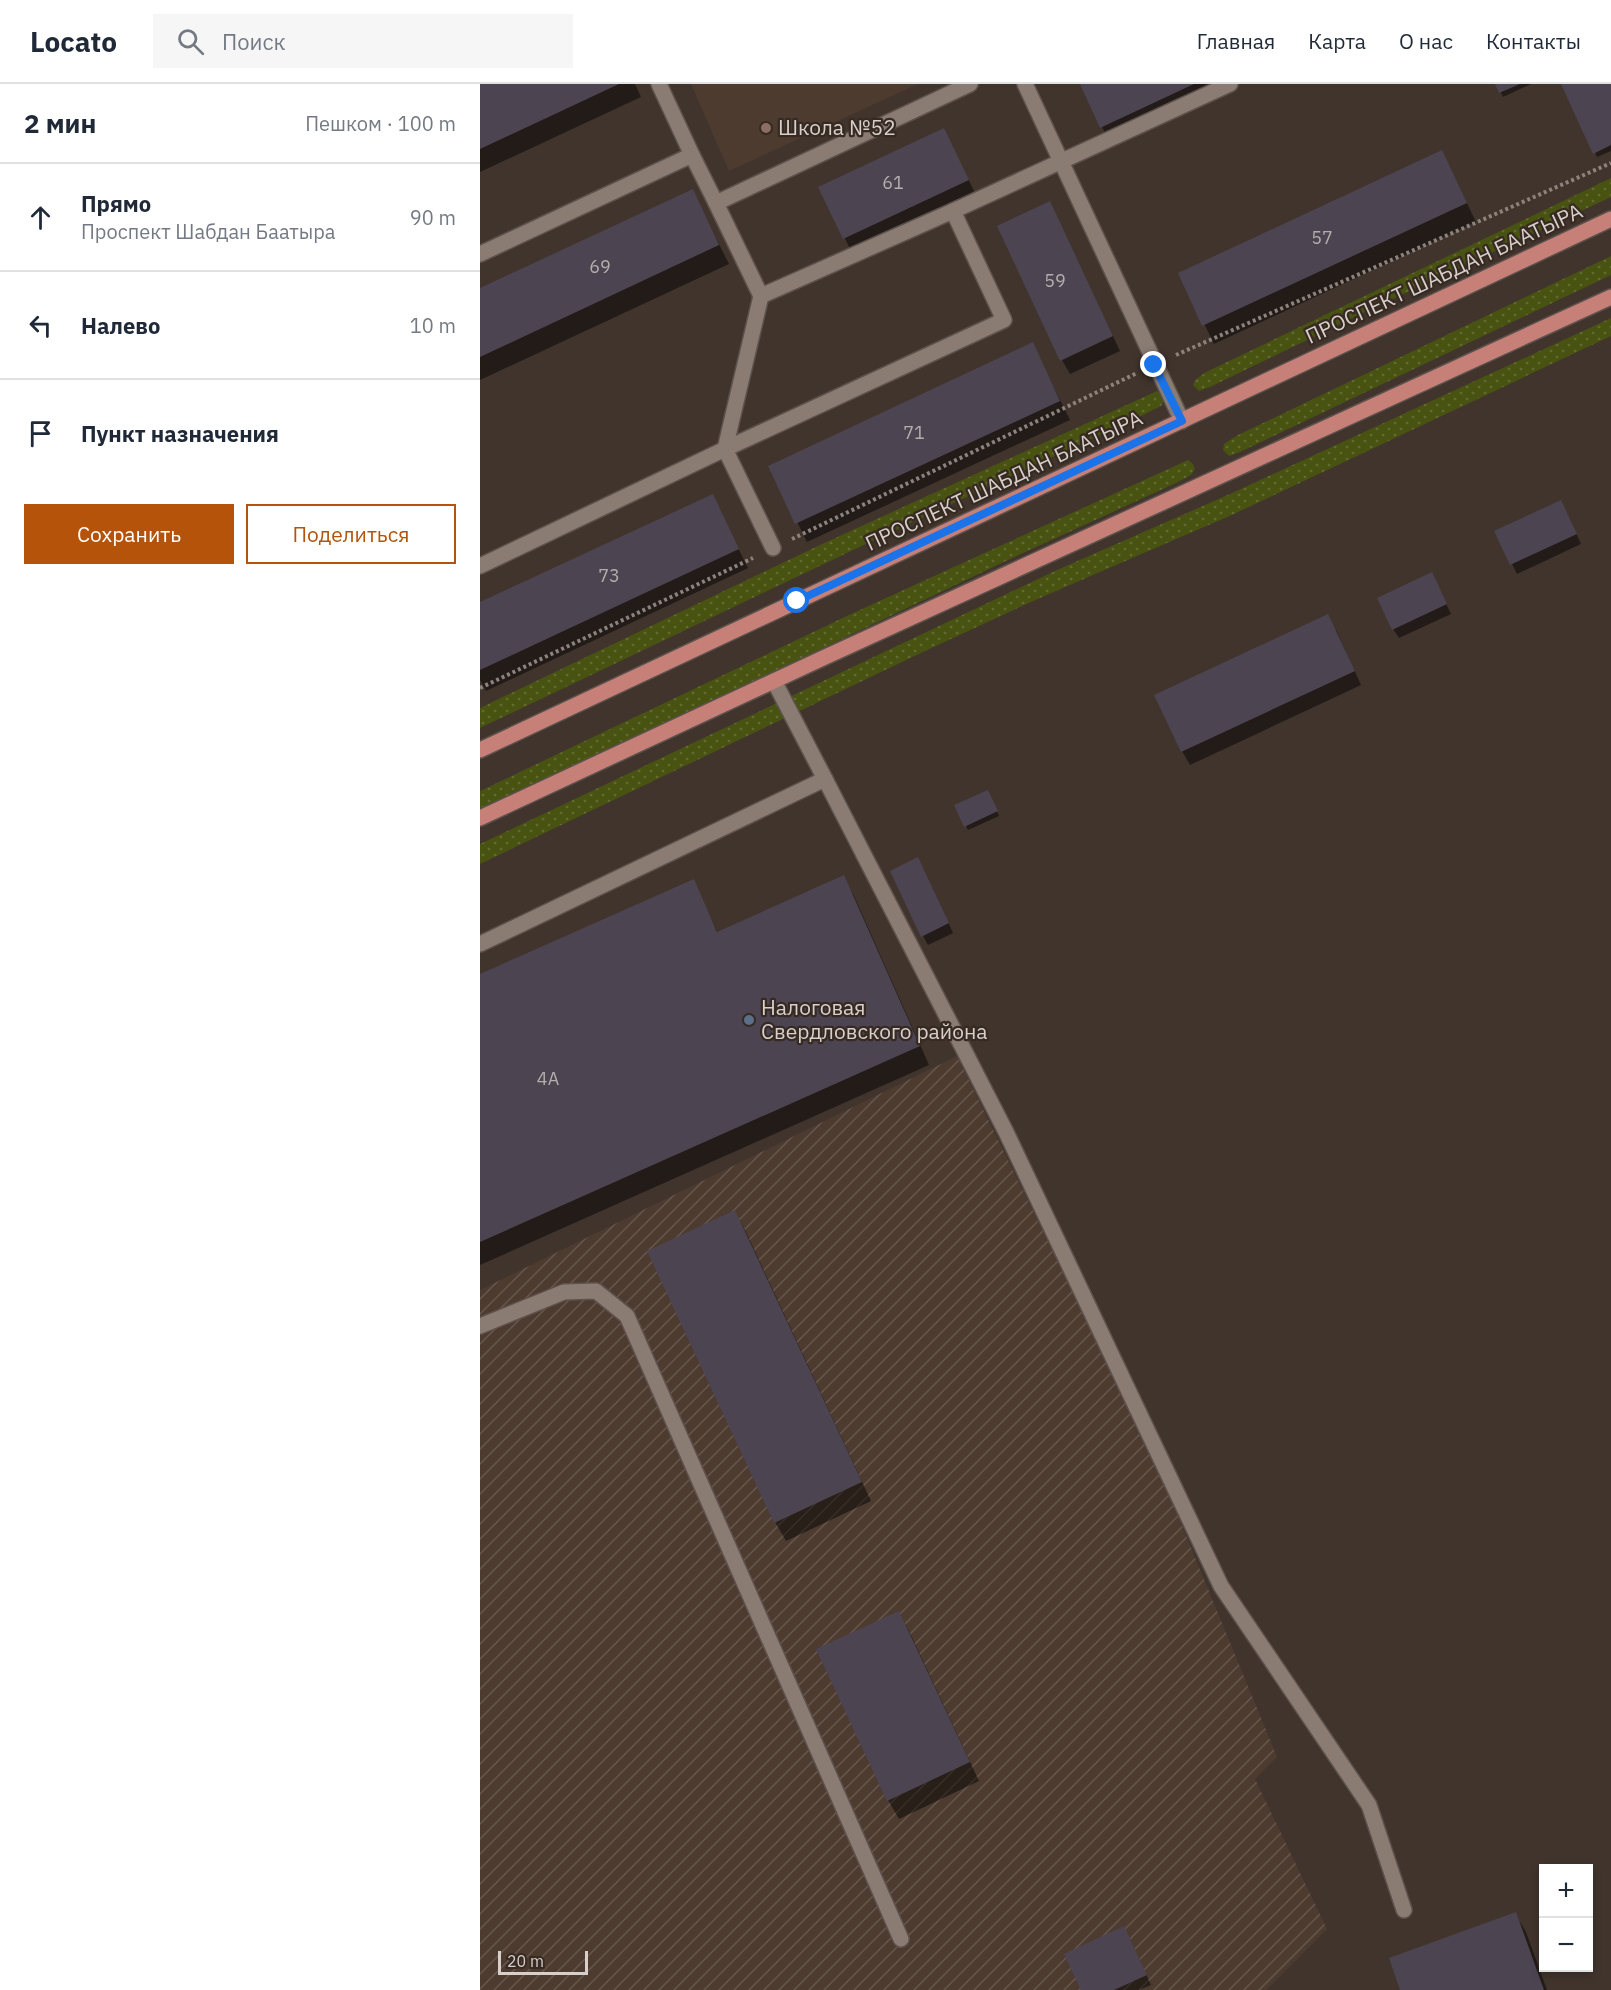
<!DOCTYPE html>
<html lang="ru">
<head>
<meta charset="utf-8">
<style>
  :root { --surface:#fff; --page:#f6f6f7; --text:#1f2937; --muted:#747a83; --line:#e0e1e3; --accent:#b45309 }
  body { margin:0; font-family:"IBM Plex Sans",sans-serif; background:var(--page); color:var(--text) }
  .controls { position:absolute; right:18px; bottom:18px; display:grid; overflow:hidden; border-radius:0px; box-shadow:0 3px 9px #0003 }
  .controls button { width:54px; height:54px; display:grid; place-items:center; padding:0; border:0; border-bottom:2px solid var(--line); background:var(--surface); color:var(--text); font:30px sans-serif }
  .scale { position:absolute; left:18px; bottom:15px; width:90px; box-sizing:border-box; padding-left:6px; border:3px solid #d8cfcb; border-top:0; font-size:16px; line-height:21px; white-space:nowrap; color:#d8cfcb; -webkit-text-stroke:4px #362a23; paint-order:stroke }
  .stop { position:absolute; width:18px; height:18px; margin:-14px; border:4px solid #1a73e8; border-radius:50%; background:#fff }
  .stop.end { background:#1a73e8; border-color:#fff; box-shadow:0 2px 6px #0008 }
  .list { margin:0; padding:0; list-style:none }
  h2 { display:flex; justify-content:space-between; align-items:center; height:78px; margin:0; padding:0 24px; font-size:26px }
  h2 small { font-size:20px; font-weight:400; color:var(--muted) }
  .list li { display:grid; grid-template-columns:39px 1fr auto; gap:18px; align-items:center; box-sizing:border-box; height:108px; padding:0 24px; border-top:2px solid var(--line) }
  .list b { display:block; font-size:22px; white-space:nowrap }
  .list p { margin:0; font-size:20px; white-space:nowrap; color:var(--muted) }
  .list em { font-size:20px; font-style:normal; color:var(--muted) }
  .actions { display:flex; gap:12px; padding:18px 24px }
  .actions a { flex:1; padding:14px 0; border:2px solid var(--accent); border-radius:0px; text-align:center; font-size:21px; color:var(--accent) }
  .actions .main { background:var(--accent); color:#fff }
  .icon { flex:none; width:33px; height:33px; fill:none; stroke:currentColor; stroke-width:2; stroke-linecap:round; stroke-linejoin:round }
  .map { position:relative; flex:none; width:1131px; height:1906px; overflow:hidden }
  header { display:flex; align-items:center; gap:36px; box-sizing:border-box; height:84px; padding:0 30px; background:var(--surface); border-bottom:2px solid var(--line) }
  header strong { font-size:28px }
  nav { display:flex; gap:33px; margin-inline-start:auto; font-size:21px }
  .search { width:420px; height:54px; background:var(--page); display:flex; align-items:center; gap:15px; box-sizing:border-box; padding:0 21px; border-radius:0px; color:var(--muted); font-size:22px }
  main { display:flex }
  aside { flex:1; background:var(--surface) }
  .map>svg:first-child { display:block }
  .built { fill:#4d3b30 }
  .industrial { fill:url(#industrial-furrows) }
  .grass { fill:url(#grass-dots) }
  .shadow { fill:#0007 }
  .building { fill:#4c4551 }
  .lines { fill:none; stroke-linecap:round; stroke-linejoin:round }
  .lane-casing { stroke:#5c514c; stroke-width:18 }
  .street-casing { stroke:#5c514c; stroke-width:18 }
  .primary-casing { stroke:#5c514c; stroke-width:18 }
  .path { stroke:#8d827d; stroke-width:4; stroke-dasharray:3 3; stroke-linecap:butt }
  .lane { stroke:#8a7b73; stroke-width:15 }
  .street { stroke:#8a7b73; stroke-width:15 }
  .primary { stroke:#c68078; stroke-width:15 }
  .route { stroke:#1a73e8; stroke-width:8 }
  .education-dot { fill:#8d6e63; stroke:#362a23; stroke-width:2 }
  .service-dot { fill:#5c6f8a; stroke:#362a23; stroke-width:2 }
  .labels { text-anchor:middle; stroke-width:4.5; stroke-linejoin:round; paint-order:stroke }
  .number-label { font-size:18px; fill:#b5acac }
  .poi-label { font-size:21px; fill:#d8cfcb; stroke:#362a23; text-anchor:start }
  .street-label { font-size:21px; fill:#d8cfcb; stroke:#362a23 }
</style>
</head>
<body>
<header>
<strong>Locato</strong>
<div class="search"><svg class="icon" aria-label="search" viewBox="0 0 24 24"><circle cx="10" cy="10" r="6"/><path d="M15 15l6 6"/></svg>Поиск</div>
<nav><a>Главная</a><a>Карта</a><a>О нас</a><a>Контакты</a></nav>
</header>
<main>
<aside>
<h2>2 мин<small>Пешком · 100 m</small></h2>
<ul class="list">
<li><svg class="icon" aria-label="ahead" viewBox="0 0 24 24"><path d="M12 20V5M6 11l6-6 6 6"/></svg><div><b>Прямо</b><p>Проспект Шабдан Баатыра</p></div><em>90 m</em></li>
<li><svg class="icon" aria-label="left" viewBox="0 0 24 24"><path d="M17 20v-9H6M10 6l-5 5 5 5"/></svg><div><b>Налево</b></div><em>10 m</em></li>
<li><svg class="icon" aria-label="arrive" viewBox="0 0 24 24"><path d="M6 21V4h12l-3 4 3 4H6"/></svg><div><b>Пункт назначения</b></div></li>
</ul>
<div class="actions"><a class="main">Сохранить</a><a>Поделиться</a></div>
</aside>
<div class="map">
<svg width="1131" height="1906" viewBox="0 0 1131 1906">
  <defs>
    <pattern id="industrial-furrows" width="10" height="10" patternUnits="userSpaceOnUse" patternTransform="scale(1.5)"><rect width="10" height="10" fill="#4d3b30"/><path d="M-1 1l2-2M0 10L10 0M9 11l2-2" fill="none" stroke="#66564d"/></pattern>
    <pattern id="grass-dots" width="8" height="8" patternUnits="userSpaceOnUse" patternTransform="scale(1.5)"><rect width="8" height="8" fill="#485211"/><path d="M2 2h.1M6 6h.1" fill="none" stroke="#626a32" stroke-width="1.8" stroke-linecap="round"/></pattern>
  </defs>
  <rect width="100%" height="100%" fill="#40342d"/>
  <path class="built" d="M211,0H438L249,87Z"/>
  <path class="industrial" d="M477,972L675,1376L797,1673L775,1695L847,1845L786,1906H0V1206Z"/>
  <g class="grass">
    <path d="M1131,94V113L887,227L730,303L719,307L713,301L715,296L726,288Z"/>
    <path d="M1131,172V191L760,368L749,372L743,366L744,360L756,352Z"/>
    <path d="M1131,234V252L754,430L553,517L445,567L0,780V760L577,486L750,410Z"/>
    <path d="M677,307L682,311L684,317L681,322L665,330L390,458L0,644V624L340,461Z"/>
    <path d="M708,376L713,380L715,385L711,391L696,399L528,476L0,727V707L371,530Z"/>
  </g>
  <g class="shadow">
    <path d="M0,0H155L161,13L0,88Z"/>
    <path d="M601,0H752L629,57Z"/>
    <path d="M1017,0H1051L1023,13Z"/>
    <path d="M1086,0H1131V67L1117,73Z"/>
    <path d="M464,46L496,111L372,169L340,103Z"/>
    <path d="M962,68L996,138L734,260L700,190Z"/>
    <path d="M212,107L249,180L0,296V206Z"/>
    <path d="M570,119L640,267L590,290L582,276Z"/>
    <path d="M552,260L590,336L327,458L290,383Z"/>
    <path d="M232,412L268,484L6,607L0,596V520Z"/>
    <path d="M1086,427L1101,460L1037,490L1016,448Z"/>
    <path d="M956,499L971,530L919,554L913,545Z"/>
    <path d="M856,546L881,601L710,681L702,667Z"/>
    <path d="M510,712L519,732L488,746L486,742Z"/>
    <path d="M443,784L473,849L448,861L443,852Z"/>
    <path d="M363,793L374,812L449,981L0,1181V891L213,797L238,849Z"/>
    <path d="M255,1128L265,1146L391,1417L306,1457L295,1438Z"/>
    <path d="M419,1529L429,1547L499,1697L419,1735L408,1716Z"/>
    <path d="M1035,1830L1046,1848L1067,1906H922Z"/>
    <path d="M649,1853L671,1901L659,1906H603Z"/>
  </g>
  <g class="building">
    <path d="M0,0H139L0,65Z"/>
    <path d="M600,0H714L620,44Z"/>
    <path d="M1015,0H1040L1019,9Z"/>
    <path d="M1081,0H1131V61L1113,70Z"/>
    <path d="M464,44L489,96L363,155L338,103Z"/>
    <path d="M962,66L987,119L722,242L698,189Z"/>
    <path d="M213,105L239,161L0,273V204Z"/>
    <path d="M570,117L633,252L580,277L517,142Z"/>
    <path d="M553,258L580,317L315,440L288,382Z"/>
    <path d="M233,410L259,465L0,586V518Z"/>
    <path d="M1081,416L1097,450L1030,481L1014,447Z"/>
    <path d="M952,488L967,520L912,546L897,514Z"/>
    <path d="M848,530L875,587L701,668L674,611Z"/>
    <path d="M508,706L518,727L484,743L474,721Z"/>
    <path d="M438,773L469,839L441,853L410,787Z"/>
    <path d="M364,791L440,962L0,1158V890L214,795L237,848Z"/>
    <path d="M255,1126L382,1398L294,1439L167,1167Z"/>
    <path d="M419,1527L490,1678L407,1717L336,1565Z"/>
    <path d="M1036,1828L1064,1906H920L909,1874Z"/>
    <path d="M644,1842L667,1891L634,1906H601L584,1870Z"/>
  </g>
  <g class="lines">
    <defs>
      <g id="lane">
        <path d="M179,0L212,71"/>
        <path d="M545,0L702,337"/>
        <path d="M236,119L281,212L473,127L524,236L245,365"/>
        <path d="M473,127L750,0"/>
        <path d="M0,170L212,71L236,119L490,0"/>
        <path d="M245,365L281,212"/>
        <path d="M0,482L245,365L293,464"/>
        <path d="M0,1242L84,1208L116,1207L147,1232L421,1855"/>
      </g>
      <g id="street">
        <path d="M294,597L345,695"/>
        <path d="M0,860L345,695L526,1048L741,1502L889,1721L924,1826"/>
      </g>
      <g id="primary">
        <path d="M0,666L1131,135"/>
        <path d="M0,734L343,574L1131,213"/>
      </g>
    </defs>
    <use href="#lane" class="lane-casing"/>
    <use href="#street" class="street-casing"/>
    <use href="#primary" class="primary-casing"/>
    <g class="path">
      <path d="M696,271L1131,79"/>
      <path d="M312,455L657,289"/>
      <path d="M0,604L273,474"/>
    </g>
    <use href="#lane" class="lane"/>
    <use href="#street" class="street"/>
    <use href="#primary" class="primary"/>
  </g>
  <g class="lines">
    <path class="route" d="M317,517L702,337L674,281"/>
  </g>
  <circle class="education-dot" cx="286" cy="44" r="6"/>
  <circle class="service-dot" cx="269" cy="936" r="6"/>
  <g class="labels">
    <g class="number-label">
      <text x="413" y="105">61</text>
      <text x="842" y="160">57</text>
      <text x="120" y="189">69</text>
      <text x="575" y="203">59</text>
      <text x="434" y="355">71</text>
      <text x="129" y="498">73</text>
      <text x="68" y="1001">4А</text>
    </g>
    <g class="poi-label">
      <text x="298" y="51">Школа №52</text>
      <text x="281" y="931">Налоговая<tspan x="281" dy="24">Свердловского района</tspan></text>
    </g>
    <g class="street-label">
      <text transform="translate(964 190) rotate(-25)" y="7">ПРОСПЕКТ ШАБДАН БААТЫРА</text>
      <text transform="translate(524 397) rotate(-25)" y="7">ПРОСПЕКТ ШАБДАН БААТЫРА</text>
    </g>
  </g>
</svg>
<div class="controls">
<button>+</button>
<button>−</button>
</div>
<div class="scale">20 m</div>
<div class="stop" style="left:317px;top:517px"></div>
<div class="stop end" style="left:674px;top:281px"></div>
</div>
</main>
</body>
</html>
